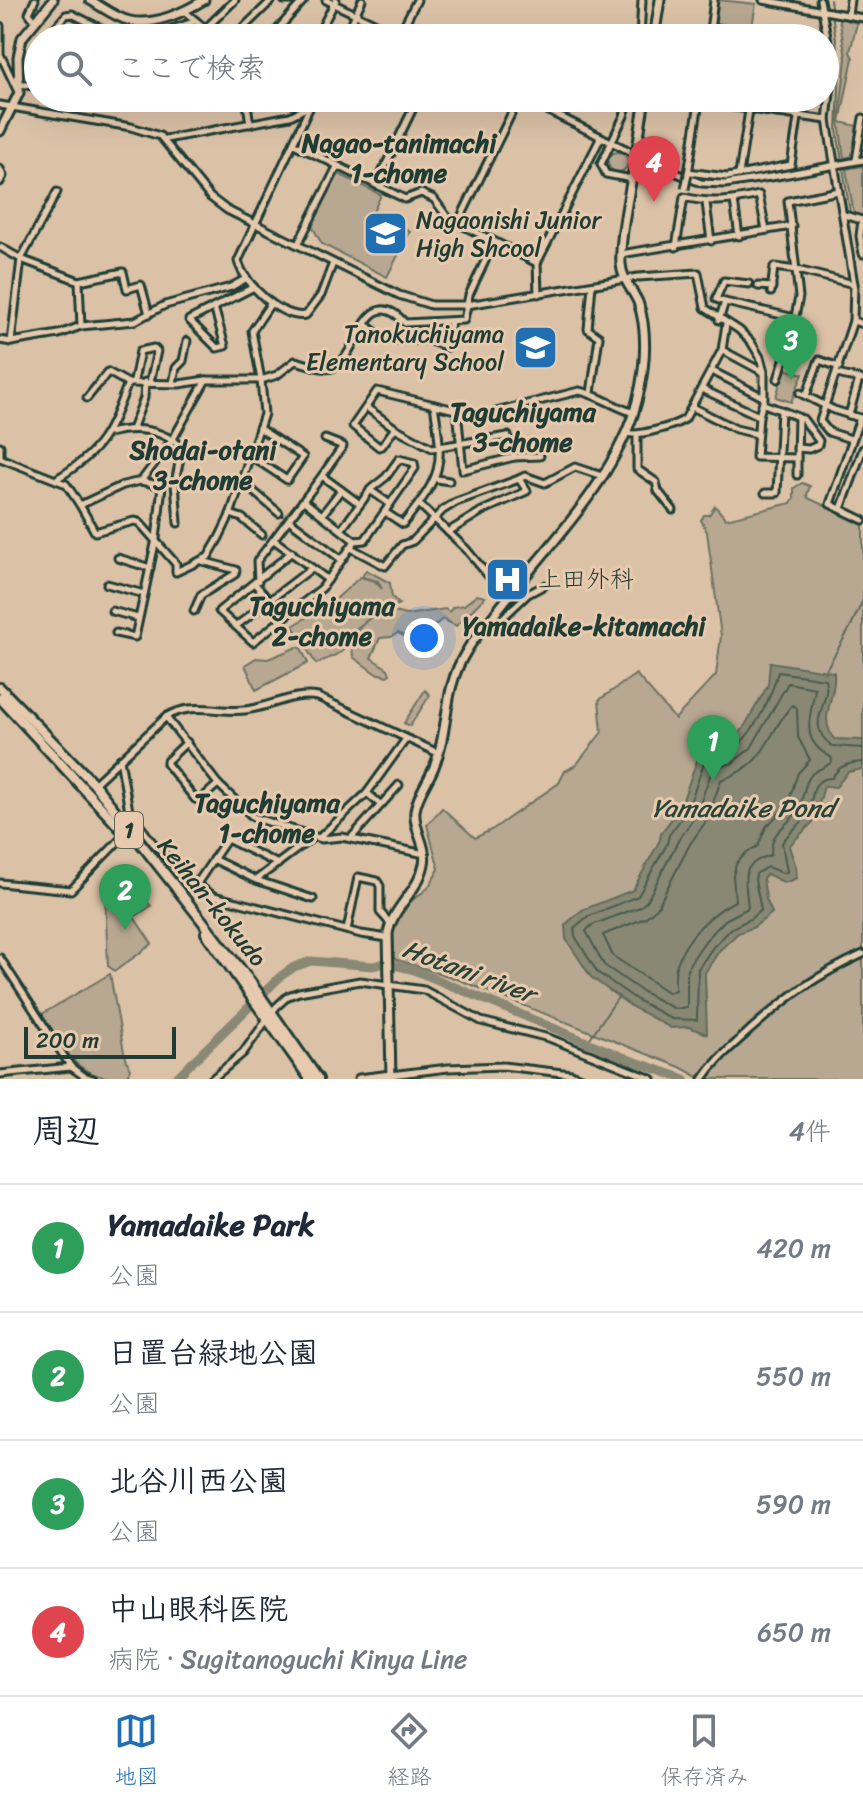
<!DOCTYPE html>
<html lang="ja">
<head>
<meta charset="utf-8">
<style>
  :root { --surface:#fff; --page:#f6f6f7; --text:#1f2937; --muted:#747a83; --line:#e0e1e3; --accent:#1f6fb2 }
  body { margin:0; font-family:Sriracha,"Klee One",sans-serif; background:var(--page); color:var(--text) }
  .scale { position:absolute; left:24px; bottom:20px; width:152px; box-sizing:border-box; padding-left:8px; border:4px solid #1f3d34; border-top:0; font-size:22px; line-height:28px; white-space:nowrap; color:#1f3d34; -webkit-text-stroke:6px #e7caae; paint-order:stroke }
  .you { position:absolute; left:424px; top:638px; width:28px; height:28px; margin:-20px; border:6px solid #fff; border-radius:50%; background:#1a73e8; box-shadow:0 0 0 12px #1a73e833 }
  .badge { display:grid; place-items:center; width:52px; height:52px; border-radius:50%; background:var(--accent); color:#fff; font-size:26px; font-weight:700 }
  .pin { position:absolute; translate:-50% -66px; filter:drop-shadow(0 2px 4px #0008) }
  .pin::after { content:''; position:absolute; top:42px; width:28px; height:24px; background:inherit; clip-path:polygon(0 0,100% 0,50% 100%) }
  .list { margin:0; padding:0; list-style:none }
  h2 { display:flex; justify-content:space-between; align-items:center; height:104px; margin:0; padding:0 32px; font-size:34px }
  h2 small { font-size:26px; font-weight:400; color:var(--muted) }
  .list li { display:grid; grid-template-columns:52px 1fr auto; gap:24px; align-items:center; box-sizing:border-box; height:128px; padding:0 32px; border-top:2px solid var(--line) }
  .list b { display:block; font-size:30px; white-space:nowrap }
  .list p { margin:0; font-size:26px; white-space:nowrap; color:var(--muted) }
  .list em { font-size:26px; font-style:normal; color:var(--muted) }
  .icon { flex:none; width:44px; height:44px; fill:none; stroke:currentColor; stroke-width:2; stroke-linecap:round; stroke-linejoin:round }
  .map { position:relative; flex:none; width:863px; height:1079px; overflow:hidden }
  .search { position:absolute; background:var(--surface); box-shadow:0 8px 32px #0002; left:24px; right:24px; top:24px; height:88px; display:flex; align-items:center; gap:20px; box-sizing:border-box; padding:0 28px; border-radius:44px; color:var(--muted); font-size:30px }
  .sheet { height:616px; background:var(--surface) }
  nav { display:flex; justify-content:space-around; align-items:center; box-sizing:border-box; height:112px; border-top:2px solid var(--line); background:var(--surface); font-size:22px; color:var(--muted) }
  nav a { display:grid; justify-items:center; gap:4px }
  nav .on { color:var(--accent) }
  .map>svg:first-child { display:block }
  .green { fill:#b8a892; stroke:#6c7263; stroke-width:2 }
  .water { fill:#898874; stroke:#5f6a5a; stroke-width:2 }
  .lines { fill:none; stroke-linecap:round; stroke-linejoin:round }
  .shore { stroke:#495b4e; stroke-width:2 }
  .stream { stroke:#5f6a5a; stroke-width:2 }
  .river { stroke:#898874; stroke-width:9 }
  .minor-casing { stroke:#1f3d34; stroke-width:11 }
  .major-casing { stroke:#1f3d34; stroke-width:13 }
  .highway-casing { stroke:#1f3d34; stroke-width:14 }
  .minor { stroke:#e7caae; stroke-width:5 }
  .major { stroke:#e7caae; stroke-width:7 }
  .highway { stroke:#e7caae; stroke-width:8 }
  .minor-bridge-casing { stroke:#1f3d34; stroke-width:11; stroke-linecap:butt }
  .major-bridge-casing { stroke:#1f3d34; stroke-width:13; stroke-linecap:butt }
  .minor-bridge { stroke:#e7caae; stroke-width:5 }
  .major-bridge { stroke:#e7caae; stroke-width:7 }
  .labels { text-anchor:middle; stroke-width:6; stroke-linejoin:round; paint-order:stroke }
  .shield { fill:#e7caae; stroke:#5b6759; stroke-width:2 }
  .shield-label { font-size:22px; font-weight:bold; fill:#1f3d34 }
  .poi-label { font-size:24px; fill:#1f3d34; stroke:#e7caae; text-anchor:start }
  .street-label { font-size:24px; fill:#1f3d34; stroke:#e7caae }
  .neighbourhood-label { font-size:26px; font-weight:bold; fill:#1f3d34; stroke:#e7caae }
  .water-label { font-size:26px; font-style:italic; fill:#2a443a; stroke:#e7caae }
</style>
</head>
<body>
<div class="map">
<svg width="863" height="1079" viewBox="0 0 863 1079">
  <rect width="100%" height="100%" fill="#dbc2a7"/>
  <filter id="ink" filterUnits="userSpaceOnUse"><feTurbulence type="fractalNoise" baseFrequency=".0125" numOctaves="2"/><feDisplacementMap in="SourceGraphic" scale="16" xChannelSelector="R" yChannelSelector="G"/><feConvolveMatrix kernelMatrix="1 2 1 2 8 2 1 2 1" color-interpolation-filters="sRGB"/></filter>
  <g filter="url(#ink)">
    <g class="green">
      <path d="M718,0L756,4L751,32L716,26L714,22Z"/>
      <path d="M839,18L857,23L850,52L853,58L840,122L857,126L853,156L844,158L839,121L846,58Z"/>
      <circle cx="618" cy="162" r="10"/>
      <path d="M863,166V216L854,214L846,169Z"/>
      <path d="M337,173L381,195L373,212L410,232L387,277L322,244L312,226Z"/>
      <path d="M784,369L803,374L791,402L776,397Z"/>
      <path d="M802,483L810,486L807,495L808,498L863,523V1079H702L680,1067L454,978L394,959L393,929L405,906L428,888L439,869L427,825L442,808L475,838L493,829L559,783L565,771L576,765L602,732L599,700L636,674L675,719L716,675L721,636L707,532L701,520L704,515H709L715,506L726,519L791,503L794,498V488Z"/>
      <path d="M366,570L390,583L392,597L399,604L392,607L386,605L352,632L342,652L316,664L293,626L336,599L360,577L375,581L382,589L378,581L362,577Z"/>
      <path d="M477,595L485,597L456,626L443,619L430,629L427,638L415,630L404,636L398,633L391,637L380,638L371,658L388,669L390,674L387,676L375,673L353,657C349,632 363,623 382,609L406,615L445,609L449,612L453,607L464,605Z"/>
      <path d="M297,647L301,648L308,663L256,690L245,665L256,658L268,659Z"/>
      <path d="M425,690L430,695L410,726L404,723Z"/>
      <path d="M137,889L151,906L134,917L152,944L115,971L108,966L105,894Z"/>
      <path d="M110,974L124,1052L130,1070L125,1079C74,1079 67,1052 42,1014Z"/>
    </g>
    <path class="water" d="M770,662L834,672C837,699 817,715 834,739L863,740V769L848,772L836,787L824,786L814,821L789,846L796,867L797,878L785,883L767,874L763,878L766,899L772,913L754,927L738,933L719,951L705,973L707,1034L689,1027L671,1028L632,1007L591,977L566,939L565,925L582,910L633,890L660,840L661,833L680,808L700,752L713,745L723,748L743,729L768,685Z"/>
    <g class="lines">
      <g class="shore">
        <path d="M788,683L815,688C812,714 797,740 831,757L832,761C826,769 817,768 811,775C802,786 804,802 797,812C784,830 771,829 771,855C737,865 746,880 748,908L725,920L705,941L690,963L687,973V1007L675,1009L643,992L604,965L586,931L592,925L640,907L647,901L679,839L696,815L713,767L731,764L751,748Z"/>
        <path d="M792,705L797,708L798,737L810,760L798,773L787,805L766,827L758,846L747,852L736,864L733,876L735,901C711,913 686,937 677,964C674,972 675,981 675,990L669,993L613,956L603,935L645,918L657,908L690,844L707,820L721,780C769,763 764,738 792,705Z"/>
        <path d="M863,748L832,746C802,723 833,703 825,679L778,672C769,703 754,735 727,755L713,754L706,758L687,811L669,835L667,844L638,896L587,917L574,928L575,936L597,972L637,1000L672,1019L697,1020L698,969L713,947L732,928L750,919L761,910L755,880L756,874L767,867L783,873L787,872L782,843C788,833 798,827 805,818C817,803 805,779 832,778C839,765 849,763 863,762"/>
      </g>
      <g class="stream">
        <path d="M830,0L840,68L837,130L850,212"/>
        <path d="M824,673L850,628L863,600"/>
        <path d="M588,1041L619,996"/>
      </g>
      <path class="river" d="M175,1079L281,976L294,967L311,961L373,966L385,963L414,970L630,1060L685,1079"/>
      <defs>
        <g id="minor">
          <path d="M35,0L29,13L35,21"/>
          <path d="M284,0H295"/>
          <path d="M326,0L405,38"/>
          <path d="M763,0L863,18"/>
          <path d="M820,0L833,67L827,120L854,284L853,321L820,421L829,432L851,439"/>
          <path d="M184,11L217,38"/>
          <path d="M848,15L850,0"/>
          <path d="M0,26V54L18,92"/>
          <path d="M711,27L775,38"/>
          <path d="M205,29L235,0"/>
          <path d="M399,35L417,0"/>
          <path d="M46,38L66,15L72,14L114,35L131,38"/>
          <path d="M145,38L196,21"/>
          <path d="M233,38L272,0"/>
          <path d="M270,38L304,0"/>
          <path d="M316,38L336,0"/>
          <path d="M345,38L362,0"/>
          <path d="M640,38L642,0"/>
          <path d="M709,38L714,0"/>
          <path d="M20,84L38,87"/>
          <path d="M37,86L38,78"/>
          <path d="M104,98C131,103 162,105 187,98"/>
          <path d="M246,98L250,124"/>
          <path d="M314,98L238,261C244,284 282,320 306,315L321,295L333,263"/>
          <path d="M522,98L664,168L701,183L725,184L777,176L863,160"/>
          <path d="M629,98L624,116L601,164L606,174L632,179"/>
          <path d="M699,98V102L827,120"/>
          <path d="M0,105L131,127L160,136L210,197L227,210L399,295L431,305H467L638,277L698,273L705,308L739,330L751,342L760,357L764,372V398L759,416L756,457L797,458L798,417L764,404"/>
          <path d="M247,105L271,98"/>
          <path d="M166,139L290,116L308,107"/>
          <path d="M294,144L405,199L421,193L434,199L448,218L537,263L601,137"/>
          <path d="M856,160L863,118"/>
          <path d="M0,169L3,176L0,182"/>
          <path d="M688,172L727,177L791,165L801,98"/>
          <path d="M688,174L699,102"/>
          <path d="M739,174L751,98"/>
          <path d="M376,185L418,98"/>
          <path d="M734,201L739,236"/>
          <path d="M706,203L711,241"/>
          <path d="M844,215L862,220"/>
          <path d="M862,220L860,236L863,254"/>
          <path d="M458,223L519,98"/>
          <path d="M298,244L337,167"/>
          <path d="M0,247L21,259L79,281L123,272L127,289L141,285L149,314"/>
          <path d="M676,247L684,197C711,204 733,201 759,195L766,230"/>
          <path d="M621,254L792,226"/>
          <path d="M537,263L538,294"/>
          <path d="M79,281L81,326"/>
          <path d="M758,286L772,287"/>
          <path d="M771,292L774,267L797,270L854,284"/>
          <path d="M725,302L716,299L724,281L749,284"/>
          <path d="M214,307L225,346L217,348L189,320L254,287"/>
          <path d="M719,320L725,302L795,318"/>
          <path d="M853,321L863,324"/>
          <path d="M365,324L386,340H428L447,347L451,321"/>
          <path d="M0,340L11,342L59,334L81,326L135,321L165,305L231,287L247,278"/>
          <path d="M11,342L21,259L57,192"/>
          <path d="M722,350L763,372"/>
          <path d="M712,371L763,397"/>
          <path d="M837,374L863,380"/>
          <path d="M778,379L790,341L799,297L788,201L839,191"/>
          <path d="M134,381L140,351L154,348L157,351L150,382"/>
          <path d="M173,383L176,368L183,361L187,341"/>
          <path d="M702,389L759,416"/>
          <path d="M591,393L599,337L588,329L592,285"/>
          <path d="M800,393L834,410L863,419"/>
          <path d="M806,396L819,360L839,367"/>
          <path d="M87,398L108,372L128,383L179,384L206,380"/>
          <path d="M692,407L736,429L757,434"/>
          <path d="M367,408L395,428L432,448L508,436L514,457"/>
          <path d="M457,410L463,470L514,457L540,456"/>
          <path d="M849,415L859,379"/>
          <path d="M860,418L830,504L863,520"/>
          <path d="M133,427L144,398L145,382"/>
          <path d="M395,428L382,446L379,447L353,426L377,391L480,416L579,391C597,394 614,407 634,413"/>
          <path d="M109,433C136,426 161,428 182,448L175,483L178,523"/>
          <path d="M626,433C638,437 674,426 685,419L722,350L726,324"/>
          <path d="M637,435V469L656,482L658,491L673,510"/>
          <path d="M0,446V458"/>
          <path d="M797,448L809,449L818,445L819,441L803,419L798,418"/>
          <path d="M249,455L287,480L303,457L259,428"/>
          <path d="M0,458L66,484L80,505L123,485L141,481L162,486L156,539L135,637L116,633"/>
          <path d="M797,458V475"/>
          <path d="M322,476L343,446L325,439"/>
          <path d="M58,478C103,451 110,430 128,383"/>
          <path d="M437,479L449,481"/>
          <path d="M519,479L525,476L545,483L575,467L602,476"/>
          <path d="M240,480L279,513"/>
          <path d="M141,481L173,439L206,380H261L277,375L295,361C306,363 322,371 332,368C357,362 365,278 405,323L464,320L469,295L494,242"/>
          <path d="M370,490L390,504"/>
          <path d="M765,493H777L781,410"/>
          <path d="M304,501L355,541L365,540L415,468L414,463L399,459L386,477L372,488L341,530"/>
          <path d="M80,505L95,532L134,521L139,522L176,564V572L208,557L219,538L230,515L264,414L261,380L252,331L271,303"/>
          <path d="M420,505L466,549L506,597"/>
          <path d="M841,509L863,449"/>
          <path d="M385,512L403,524C443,474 444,467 434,405"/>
          <path d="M230,514L242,518L262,535"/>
          <path d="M322,515L341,490"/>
          <path d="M289,520L342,560"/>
          <path d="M274,540L328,580"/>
          <path d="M351,548L385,566L402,545L413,541L443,510L456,502L519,479L527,491L482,511L448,532"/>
          <path d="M292,552L219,611L253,642L322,588L355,541"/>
          <path d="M118,558L150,568"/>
          <path d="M258,581L257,561L322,476L360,504"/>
          <path d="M107,584L144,594"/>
          <path d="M255,584L283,616"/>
          <path d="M112,611L138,618"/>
          <path d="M194,611L201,595L235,574L236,570L202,561"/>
          <path d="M488,624L493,627L528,594L545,585"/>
          <path d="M236,626L312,568"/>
          <path d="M166,717L218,784L253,817L322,839L342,837L425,854"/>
          <path d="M187,742L167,761V764L195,799L200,800L218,784"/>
          <path d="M120,759L129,811L153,843L190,880L214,896L361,934L388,938"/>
          <path d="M95,783L166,717C192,701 218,713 245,710C271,707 293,692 318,697L438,753"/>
          <path d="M367,793L381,805"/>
          <path d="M320,837L367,793L406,739"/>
          <path d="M351,838L399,785"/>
          <path d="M213,859L256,880L313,899"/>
          <path d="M257,879L313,837"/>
          <path d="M0,883L71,890L138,821"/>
          <path d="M196,885L227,839L278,864"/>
          <path d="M347,930L358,877L377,881L380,886V912L390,923"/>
          <path d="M0,958L71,1067L84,1076L93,1079"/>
          <path d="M0,1074L71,1067"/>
          <path d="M391,1075L448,1068L503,1066L571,1074L584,1079"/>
          <path d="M212,1079L243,1053L276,1007L288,996L299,992L360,981L424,990L481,1021L549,1038L652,1079"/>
          <path d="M703,1079C716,1059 733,1046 750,1030C790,995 815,976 863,954"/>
        </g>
        <g id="major">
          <path d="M90,0C102,7 116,18 130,21C154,26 184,12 204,0"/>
          <path d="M654,38L660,0"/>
          <path d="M0,131L19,93L18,57L22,38L53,0"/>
          <path d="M637,149L645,98"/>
          <path d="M359,1079L391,1075"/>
          <path d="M391,1079L388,933C393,906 419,891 424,864C428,846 413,830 415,811C417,795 428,782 434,767C450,728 442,691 466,652C472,641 480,632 488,623C537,556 605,495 633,415C644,381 650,336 638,302C632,289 622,279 621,264C619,240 630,187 635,162"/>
        </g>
        <g id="highway">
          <path d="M0,688L94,784L249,980L318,1079"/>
          <path d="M0,698L122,830"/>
          <path d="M206,933L310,1079"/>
        </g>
      </defs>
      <use href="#minor" class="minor-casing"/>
      <use href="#major" class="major-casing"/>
      <use href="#highway" class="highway-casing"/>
      <use href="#minor" class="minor"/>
      <use href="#major" class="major"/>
      <use href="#highway" class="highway"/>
      <defs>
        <path id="minor-bridge" d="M685,189L688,174"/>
        <path id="major-bridge" d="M635,162L637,149"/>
      </defs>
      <use href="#minor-bridge" class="minor-bridge-casing"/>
      <use href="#major-bridge" class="major-bridge-casing"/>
      <use href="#minor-bridge" class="minor-bridge"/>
      <use href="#major-bridge" class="major-bridge"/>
    </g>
  </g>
  <defs>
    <symbol id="school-square" viewBox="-11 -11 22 22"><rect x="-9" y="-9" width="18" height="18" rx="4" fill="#1f6fb2" stroke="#e7caae"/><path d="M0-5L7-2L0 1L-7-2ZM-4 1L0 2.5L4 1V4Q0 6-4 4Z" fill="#fff"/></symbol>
    <symbol id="hospital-square" viewBox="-11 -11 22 22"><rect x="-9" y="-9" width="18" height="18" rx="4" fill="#1f6fb2" stroke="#e7caae"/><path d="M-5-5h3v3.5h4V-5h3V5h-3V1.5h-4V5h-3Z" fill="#fff"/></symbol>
  </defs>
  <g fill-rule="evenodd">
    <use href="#school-square" x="360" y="208" width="51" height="51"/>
    <use href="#school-square" x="510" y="322" width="51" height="51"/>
    <use href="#hospital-square" x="482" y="554" width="51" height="51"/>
  </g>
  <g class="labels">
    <rect class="shield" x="115" y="812" width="28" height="36" rx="6"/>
    <g class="shield-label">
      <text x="129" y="838">1</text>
    </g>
    <g class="poi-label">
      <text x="416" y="228">Nagaonishi Junior<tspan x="416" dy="28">High Shcool</tspan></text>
      <text x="504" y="342" text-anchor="end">Tanokuchiyama<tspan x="504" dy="28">Elementary School</tspan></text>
      <text x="538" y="587">上田外科</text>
    </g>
    <g class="street-label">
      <text transform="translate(212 902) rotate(51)" y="8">Keihan-kokudo</text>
    </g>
    <g class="neighbourhood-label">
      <text x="399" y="152">Nagao-tanimachi<tspan x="399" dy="30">1-chome</tspan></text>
      <text x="523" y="421">Taguchiyama<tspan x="523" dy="30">3-chome</tspan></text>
      <text x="203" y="459">Shodai-otani<tspan x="203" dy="30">3-chome</tspan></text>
      <text x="322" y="615">Taguchiyama<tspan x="322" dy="30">2-chome</tspan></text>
      <text x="584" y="635">Yamadaike-kitamachi</text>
      <text x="267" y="812">Taguchiyama<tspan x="267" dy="30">1-chome</tspan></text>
    </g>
    <g class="water-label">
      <text x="743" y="817">Yamadaike Pond</text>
      <text transform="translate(469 971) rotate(20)" y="9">Hotani river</text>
    </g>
  </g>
</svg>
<div class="scale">200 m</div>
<div class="you"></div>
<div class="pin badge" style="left:713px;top:781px;background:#2e9e5b">1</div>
<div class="pin badge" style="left:125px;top:930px;background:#2e9e5b">2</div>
<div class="pin badge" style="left:791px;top:380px;background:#2e9e5b">3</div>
<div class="pin badge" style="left:654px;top:202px;background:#e0444e">4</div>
<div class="search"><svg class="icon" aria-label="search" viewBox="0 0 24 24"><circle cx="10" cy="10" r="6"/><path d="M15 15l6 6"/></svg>ここで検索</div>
</div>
<section class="sheet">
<h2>周辺<small>4件</small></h2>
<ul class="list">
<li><span class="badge" style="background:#2e9e5b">1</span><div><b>Yamadaike Park</b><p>公園</p></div><em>420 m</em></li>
<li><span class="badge" style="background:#2e9e5b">2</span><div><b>日置台緑地公園</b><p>公園</p></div><em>550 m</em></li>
<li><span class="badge" style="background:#2e9e5b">3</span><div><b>北谷川西公園</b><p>公園</p></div><em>590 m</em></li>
<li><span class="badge" style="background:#e0444e">4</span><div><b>中山眼科医院</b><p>病院 · Sugitanoguchi Kinya Line</p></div><em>650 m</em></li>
</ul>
</section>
<nav>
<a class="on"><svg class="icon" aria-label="map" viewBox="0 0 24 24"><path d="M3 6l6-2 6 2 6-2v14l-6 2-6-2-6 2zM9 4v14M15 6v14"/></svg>地図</a>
<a><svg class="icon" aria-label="directions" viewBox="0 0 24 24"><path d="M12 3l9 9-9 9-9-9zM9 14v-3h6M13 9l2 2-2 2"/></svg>経路</a>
<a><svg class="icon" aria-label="saved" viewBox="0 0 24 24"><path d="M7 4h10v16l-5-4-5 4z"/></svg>保存済み</a>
</nav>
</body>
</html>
